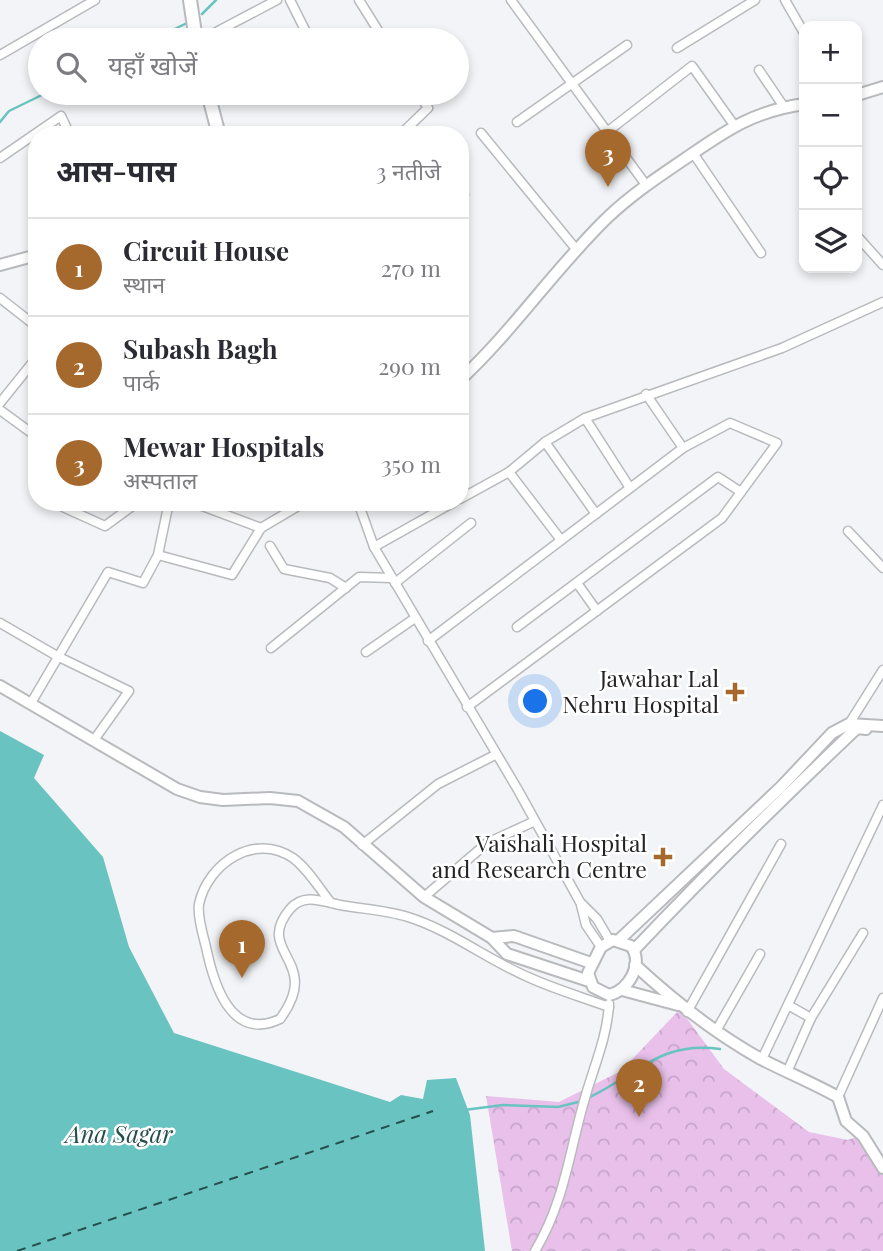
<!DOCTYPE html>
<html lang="hi">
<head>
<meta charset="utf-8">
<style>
  :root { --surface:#fff; --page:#f2f2f3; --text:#2b2b33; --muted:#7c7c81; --line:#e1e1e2; --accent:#a6692d }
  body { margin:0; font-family:"Playfair Display","Noto Sans Devanagari",serif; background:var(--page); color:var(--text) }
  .controls { position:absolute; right:21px; top:21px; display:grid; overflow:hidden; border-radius:14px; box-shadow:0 4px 10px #0003 }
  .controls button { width:63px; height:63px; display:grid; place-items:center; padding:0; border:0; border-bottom:2px solid var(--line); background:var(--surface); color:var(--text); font:35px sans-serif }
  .you { position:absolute; left:536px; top:702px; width:24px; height:24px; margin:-18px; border:5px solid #fff; border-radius:50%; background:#1a73e8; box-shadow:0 0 0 10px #1a73e833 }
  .badge { display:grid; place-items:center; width:46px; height:46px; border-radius:50%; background:var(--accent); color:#fff; font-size:23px; font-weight:700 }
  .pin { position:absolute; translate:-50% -58px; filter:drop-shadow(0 2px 4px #0008) }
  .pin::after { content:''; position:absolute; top:37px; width:24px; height:21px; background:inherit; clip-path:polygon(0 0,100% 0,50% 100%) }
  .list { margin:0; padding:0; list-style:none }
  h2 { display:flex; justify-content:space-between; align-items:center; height:91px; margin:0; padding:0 28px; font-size:30px }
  h2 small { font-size:23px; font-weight:400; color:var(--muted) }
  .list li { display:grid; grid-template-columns:46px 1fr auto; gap:21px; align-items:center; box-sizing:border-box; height:98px; padding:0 28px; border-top:2px solid var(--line) }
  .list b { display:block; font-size:26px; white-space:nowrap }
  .list p { margin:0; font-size:23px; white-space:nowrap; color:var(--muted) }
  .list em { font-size:23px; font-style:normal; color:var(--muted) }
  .icon { flex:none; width:38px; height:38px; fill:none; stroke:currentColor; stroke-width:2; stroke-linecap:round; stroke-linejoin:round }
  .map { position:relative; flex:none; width:883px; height:1251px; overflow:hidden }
  .search { position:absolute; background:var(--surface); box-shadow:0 4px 10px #0003; left:28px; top:28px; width:441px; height:77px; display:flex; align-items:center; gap:18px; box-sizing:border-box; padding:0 24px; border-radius:38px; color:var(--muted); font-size:26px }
  .panel { position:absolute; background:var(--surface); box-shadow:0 4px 10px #0003; left:28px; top:126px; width:441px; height:385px; border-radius:28px }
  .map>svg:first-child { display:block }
  .park { fill:url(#park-crowns) }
  .water { fill:#69c3c0 }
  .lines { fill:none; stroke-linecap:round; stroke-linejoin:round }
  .stream { stroke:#69c3c0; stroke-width:2.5 }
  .ferry { stroke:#254e4d; stroke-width:2; stroke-dasharray:9 7; stroke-linecap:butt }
  .street-casing { stroke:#b8babd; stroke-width:11 }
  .secondary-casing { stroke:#b8babd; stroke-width:14 }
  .primary-casing { stroke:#b8babd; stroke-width:16 }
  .street { stroke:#fff; stroke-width:8 }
  .secondary { stroke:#fff; stroke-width:10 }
  .primary { stroke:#fff; stroke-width:12 }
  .poi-dot { fill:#a6692d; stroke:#fff; stroke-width:2.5 }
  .labels { text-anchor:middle; stroke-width:5; stroke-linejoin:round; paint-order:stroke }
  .poi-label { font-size:23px; fill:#242426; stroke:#fff; text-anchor:end }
  .water-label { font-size:24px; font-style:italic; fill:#254e4d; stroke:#fff }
</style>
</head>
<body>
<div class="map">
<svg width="883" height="1251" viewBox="0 0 883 1251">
  <defs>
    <pattern id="park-crowns" width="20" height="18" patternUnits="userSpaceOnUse" patternTransform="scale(1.75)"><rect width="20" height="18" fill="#e8c0ea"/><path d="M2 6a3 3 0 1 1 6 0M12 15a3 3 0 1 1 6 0" fill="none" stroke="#c7a5c9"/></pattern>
  </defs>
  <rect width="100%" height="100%" fill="#f2f4f7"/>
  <path class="park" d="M680,1009L724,1069L809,1132L848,1140L866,1133L883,1157V1251H512L486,1096L559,1102L621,1071Z"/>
  <path class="water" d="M0,731L44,755L34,778L103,857L129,947L174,1033L390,1102L401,1095L423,1099L427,1080L456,1078L470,1115L485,1251H0Z"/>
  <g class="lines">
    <g class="stream">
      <path d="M202,14L216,0"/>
      <path d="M152,40L187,23"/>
      <path d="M0,122L9,111L46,93"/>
      <path d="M588,1098C639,1074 659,1041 720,1049"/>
      <path d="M464,1110L503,1105L558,1107L582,1101"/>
    </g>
    <path class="ferry" d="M17,1251L433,1111"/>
    <defs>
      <g id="street">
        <path d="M290,0L310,40"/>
        <path d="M359,0L384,40"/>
        <path d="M511,0L646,185"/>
        <path d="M785,0L804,33"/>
        <path d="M201,40L277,0"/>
        <path d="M677,48L755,0"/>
        <path d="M0,55L95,0"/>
        <path d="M759,70L784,107"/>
        <path d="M517,122L627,45"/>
        <path d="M607,132L692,66L734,125"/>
        <path d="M481,133L576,249"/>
        <path d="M400,135L428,108L418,93"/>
        <path d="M693,153L761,253"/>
        <path d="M0,158L61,116L70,135"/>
        <path d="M460,204L464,195"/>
        <path d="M857,236L883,265"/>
        <path d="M0,298L37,327"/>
        <path d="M646,394L683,448"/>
        <path d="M0,403L37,357"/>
        <path d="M0,410L37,437"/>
        <path d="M585,418L630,488"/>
        <path d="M545,442L596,514"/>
        <path d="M509,472L561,540"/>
        <path d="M460,499L509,472L545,442L585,418L782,348L883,302"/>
        <path d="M63,502V507L105,526L131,507"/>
        <path d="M169,502L158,555L232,575L261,528L305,502"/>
        <path d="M358,502L374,547L518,790L580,902L597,919L610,941"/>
        <path d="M197,504L261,528"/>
        <path d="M848,531L883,568"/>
        <path d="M270,546L284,569L330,578L346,588"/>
        <path d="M374,547L454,502"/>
        <path d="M395,583L471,523"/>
        <path d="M577,583L597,611"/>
        <path d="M0,623L57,656L129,691L94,740"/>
        <path d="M517,627L718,477L741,492"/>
        <path d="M428,641L683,448L730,423L777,443L722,518L467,707"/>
        <path d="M271,648L359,577L392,578"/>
        <path d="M366,652L415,618"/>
        <path d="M31,703L108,572L143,583L158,555"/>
        <path d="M849,724L883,670"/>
        <path d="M362,845L438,784L495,755"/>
        <path d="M424,897L487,843L533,822"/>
        <path d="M331,903C319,888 308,869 293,858C255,832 208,863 199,904C197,916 203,935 206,947C213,981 230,1043 280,1019C324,960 253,953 290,909C303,893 322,901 340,905C362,909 386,910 408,917C450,930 488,960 528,977C554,989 582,997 609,1007"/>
        <path d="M581,905L586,925L601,947"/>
        <path d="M788,1005L811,1018"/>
        <path d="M687,1012L781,844"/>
        <path d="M716,1031L760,954"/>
        <path d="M762,1059L883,805"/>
        <path d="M788,1070L811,1018L863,933"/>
        <path d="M838,1097L883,998"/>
        <path d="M535,1251C565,1201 569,1152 585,1098C594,1066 607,1038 609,1004"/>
      </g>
      <g id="secondary">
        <path d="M857,95L883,87"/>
        <path d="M0,265L37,255"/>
        <path d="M460,380C514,330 555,268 608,217C632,194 661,175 689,156C728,129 755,111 804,104"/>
        <path d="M0,686L177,789L200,797L223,800L270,798L298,801L344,827L424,897L492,938L507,954L589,981"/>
        <path d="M492,938L514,936L591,963"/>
        <path d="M613,940L631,946C644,963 629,991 609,995L593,987L588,973L601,947Z"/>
        <path d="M619,940L781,787L832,733L849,724L883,726"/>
        <path d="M634,950C707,873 781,800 857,728L866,729"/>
        <path d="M635,965C674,1001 714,1033 761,1059C786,1072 813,1083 838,1097L846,1121L863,1136L883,1168"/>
        <path d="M622,990L678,1005"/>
      </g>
      <g id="primary">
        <path d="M190,0L196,40"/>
        <path d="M208,93L219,135"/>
      </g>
    </defs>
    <use href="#street" class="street-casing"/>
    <use href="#secondary" class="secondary-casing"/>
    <use href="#primary" class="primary-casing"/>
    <use href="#street" class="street"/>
    <use href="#secondary" class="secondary"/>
    <use href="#primary" class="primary"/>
  </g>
  <g class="poi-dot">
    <path d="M731.5 681.5h7v7h7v7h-7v7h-7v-7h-7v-7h7z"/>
    <path d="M659.5 846.5h7v7h7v7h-7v7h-7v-7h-7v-7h7z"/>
  </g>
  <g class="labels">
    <g class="poi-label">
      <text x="719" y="687">Jawahar Lal<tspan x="719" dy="26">Nehru Hospital</tspan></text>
      <text x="647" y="852">Vaishali Hospital<tspan x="647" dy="26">and Research Centre</tspan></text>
    </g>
    <g class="water-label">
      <text x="119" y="1143">Ana Sagar</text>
    </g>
  </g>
</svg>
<div class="controls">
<button>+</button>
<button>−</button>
<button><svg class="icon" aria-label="locate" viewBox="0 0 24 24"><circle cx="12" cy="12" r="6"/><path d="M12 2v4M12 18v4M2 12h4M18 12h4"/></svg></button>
<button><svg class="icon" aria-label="layers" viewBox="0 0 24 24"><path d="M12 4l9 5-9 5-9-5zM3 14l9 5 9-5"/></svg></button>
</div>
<div class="you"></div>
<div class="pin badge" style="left:242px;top:978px">1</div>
<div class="pin badge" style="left:639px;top:1117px">2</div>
<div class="pin badge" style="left:608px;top:187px">3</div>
<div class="search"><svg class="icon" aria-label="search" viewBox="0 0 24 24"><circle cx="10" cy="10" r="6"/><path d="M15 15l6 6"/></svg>यहाँ खोजें</div>
<section class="panel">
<h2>आस-पास<small>3 नतीजे</small></h2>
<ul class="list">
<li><span class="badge">1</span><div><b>Circuit House</b><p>स्थान</p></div><em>270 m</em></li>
<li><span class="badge">2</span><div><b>Subash Bagh</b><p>पार्क</p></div><em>290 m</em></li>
<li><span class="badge">3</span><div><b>Mewar Hospitals</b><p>अस्पताल</p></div><em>350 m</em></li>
</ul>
</section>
</div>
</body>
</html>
